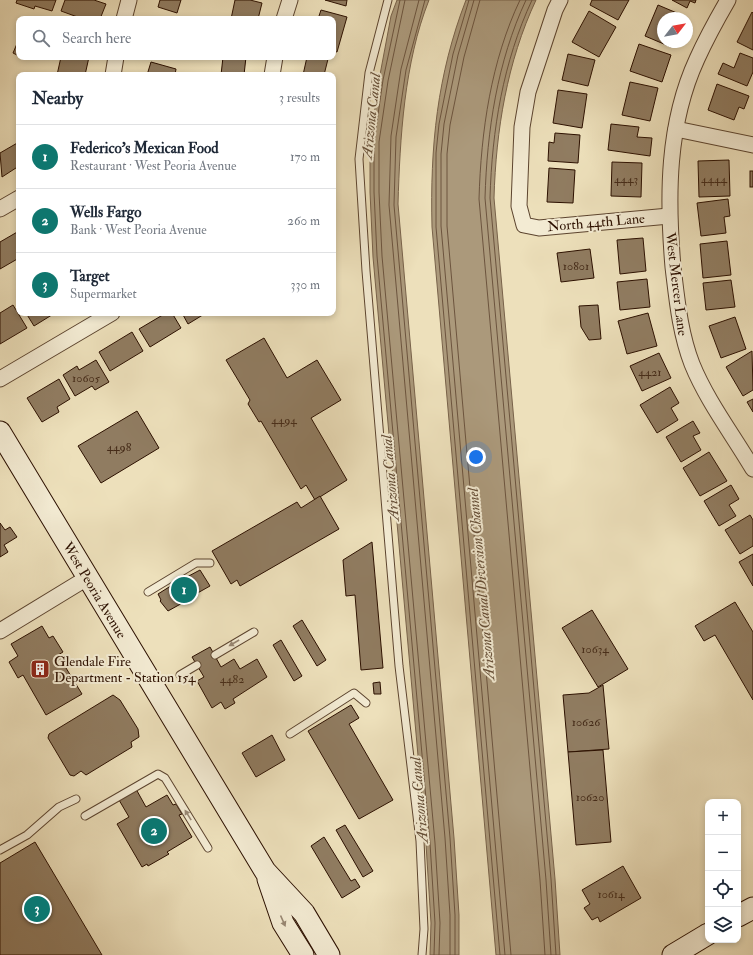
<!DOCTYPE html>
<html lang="en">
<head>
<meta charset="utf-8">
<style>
  :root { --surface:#fff; --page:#f2f2f3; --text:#1f2937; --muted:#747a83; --line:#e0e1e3; --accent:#0f766e }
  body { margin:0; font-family:"IM FELL Double Pica",serif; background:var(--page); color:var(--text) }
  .controls { position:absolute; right:12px; bottom:12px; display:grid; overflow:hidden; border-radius:8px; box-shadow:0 2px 6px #0003 }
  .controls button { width:36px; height:36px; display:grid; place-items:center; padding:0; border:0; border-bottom:1px solid var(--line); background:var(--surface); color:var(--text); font:20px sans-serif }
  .compass { position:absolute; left:657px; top:12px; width:36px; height:36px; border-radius:50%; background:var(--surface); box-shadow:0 2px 6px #0003; rotate:59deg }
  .you { position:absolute; left:476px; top:457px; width:14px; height:14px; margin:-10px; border:3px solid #fff; border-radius:50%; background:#1a73e8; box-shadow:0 0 0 6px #1a73e833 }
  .badge { display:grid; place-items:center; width:26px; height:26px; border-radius:50%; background:var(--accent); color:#fff; font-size:13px; font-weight:700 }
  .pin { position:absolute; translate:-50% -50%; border:2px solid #fff; box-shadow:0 1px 4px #0006 }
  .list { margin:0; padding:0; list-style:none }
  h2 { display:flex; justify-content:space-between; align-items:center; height:52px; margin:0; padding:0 16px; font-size:17px }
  h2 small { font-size:13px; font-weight:400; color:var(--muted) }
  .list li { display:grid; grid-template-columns:26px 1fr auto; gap:12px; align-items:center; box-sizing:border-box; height:64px; padding:0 16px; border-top:1px solid var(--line) }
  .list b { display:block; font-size:15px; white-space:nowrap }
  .list p { margin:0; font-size:13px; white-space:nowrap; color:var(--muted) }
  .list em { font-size:13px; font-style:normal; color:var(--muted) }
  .icon { flex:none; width:22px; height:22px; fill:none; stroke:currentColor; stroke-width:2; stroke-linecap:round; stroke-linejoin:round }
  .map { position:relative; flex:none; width:753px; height:955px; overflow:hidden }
  .search { position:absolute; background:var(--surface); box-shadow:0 2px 6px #0003; left:16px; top:16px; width:320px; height:44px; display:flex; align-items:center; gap:10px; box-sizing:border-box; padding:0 14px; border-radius:8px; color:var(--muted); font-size:15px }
  .panel { position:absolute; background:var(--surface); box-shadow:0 2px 6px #0003; left:16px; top:72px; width:320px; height:244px; border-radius:8px }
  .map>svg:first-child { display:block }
  .water { fill:#ab997b; stroke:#78624a }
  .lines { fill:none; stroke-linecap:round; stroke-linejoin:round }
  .shore { stroke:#6c543e; stroke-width:1 }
  .building { fill:#907c61; stroke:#2c1000 }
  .lane-casing { stroke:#5c442f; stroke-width:9 }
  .street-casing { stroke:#5c442f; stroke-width:17 }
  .secondary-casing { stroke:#2c1000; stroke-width:23 }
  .lane { stroke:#f3ebd3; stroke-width:7 }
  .street { stroke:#f3ebd3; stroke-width:15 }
  .secondary { stroke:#f3ebd3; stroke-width:21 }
  .oneway { fill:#998874 }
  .labels { text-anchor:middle; stroke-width:4; stroke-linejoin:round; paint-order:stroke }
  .number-label { font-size:12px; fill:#452b18 }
  .street-label { font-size:14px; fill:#2c1000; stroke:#f3ebd3 }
  .poi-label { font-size:14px; fill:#2c1000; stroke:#f3ebd3; text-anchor:start }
  .water-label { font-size:15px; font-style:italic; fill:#654e37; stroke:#f3ebd3 }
</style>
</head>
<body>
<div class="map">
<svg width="753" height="955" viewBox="0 0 753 955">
  <rect width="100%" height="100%" fill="#ede0bb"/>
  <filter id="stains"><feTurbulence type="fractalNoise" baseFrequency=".005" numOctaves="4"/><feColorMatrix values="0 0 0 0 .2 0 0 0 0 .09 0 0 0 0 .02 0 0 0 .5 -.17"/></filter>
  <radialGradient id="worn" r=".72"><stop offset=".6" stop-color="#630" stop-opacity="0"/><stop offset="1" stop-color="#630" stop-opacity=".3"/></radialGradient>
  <g class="water">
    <path d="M397,0H429C404,63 400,138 398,204L454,838L459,915V955H430L431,923L426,844L373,257L370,192V142L379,80L391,16Z"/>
    <path d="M466,0H536C507,62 496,130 494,198L555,879L560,955H496L432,227C430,147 437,75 466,0Z"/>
  </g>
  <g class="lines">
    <g class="shore">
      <path d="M400,0L383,80L374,142V192L377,256L430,843L435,923L434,955"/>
      <path d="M405,0L388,81L379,142V192L382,256L435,843L440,923L439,955"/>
      <path d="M419,0L401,69L391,136L389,205L445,838L450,915V955"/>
      <path d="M425,0L406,70L396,137L394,205L450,838L455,915V955"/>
      <path d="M469,0L453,54L439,124L436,153V227L500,955"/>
      <path d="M474,0L458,55L444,124L441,154V226L505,955"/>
      <path d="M480,0L464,57L450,125L447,154V226L511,955"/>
      <path d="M520,0C491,61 481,131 479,199L540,880L545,955"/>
      <path d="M526,0C497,62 487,131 485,198L546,880L551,955"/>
      <path d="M532,0C503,62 492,130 490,198L551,879L556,955"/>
    </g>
  </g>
  <g class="building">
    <path d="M17,0H56L52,11L35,6L34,9L16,3Z"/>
    <path d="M65,0H94L106,4L100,19H83L61,11Z"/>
    <path d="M160,0H181L177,13L158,7Z"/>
    <path d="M235,0H250L262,3L258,19H231Z"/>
    <path d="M325,0H347L346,6Z"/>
    <path d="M592,0H629L618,20L590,5Z"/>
    <path d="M672,0H696L695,3L690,1L687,8Z"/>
    <path d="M658,5L684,16L683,18H663V42H673L671,47L645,36Z"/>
    <path d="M321,10L347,17L337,52L333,51V19H318Z"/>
    <path d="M589,11L616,27L599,57L572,42Z"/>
    <path d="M752,12L753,13V50L737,42Z"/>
    <path d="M19,39V56L13,53Z"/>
    <path d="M639,44L671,55L662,82L630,71Z"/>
    <path d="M740,53L753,58V72L747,86L718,74L723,63L734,68Z"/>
    <path d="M568,54L595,60L588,86L562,80Z"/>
    <path d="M61,57H89L85,75H57Z"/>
    <path d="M223,57H246L244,75H221Z"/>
    <path d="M307,57L328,59L324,75H303Z"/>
    <path d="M151,62L176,69L175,75H147Z"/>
    <path d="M630,82L658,88L650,121L622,115Z"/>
    <path d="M717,84L749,96L744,109L739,107L734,120L708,110Z"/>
    <path d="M558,90L587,94L582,128L553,123Z"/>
    <path d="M611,124L639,127L637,137L652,138L650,156L608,150Z"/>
    <path d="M555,133L580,135L578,163L548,161L549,142L554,143Z"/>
    <path d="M19,142V166L2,177L0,153Z"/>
    <path d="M729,160L730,196L699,197L698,161Z"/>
    <path d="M612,162L642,163L641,197L611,196Z"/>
    <path d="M549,168L575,170L573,203L547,202Z"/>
    <rect x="750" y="171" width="3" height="16"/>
    <path d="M728,199L730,216L724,217L726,233L701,236L697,203Z"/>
    <path d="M19,231V258L0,269V242Z"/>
    <path d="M643,238L646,271L620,274L617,240Z"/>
    <path d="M727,241L731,275L703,278L700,244Z"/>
    <path d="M590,249L594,278L561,282L557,253Z"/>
    <path d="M647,279L650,307L620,310L617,282Z"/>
    <path d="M731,280L735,307L706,310L703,283Z"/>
    <path d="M13,305L27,328L0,344V313Z"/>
    <path d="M598,305L601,339L589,340L581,327L579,306Z"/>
    <path d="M26,313H55L34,326Z"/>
    <path d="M166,313H172L181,328L150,347L139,329Z"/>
    <path d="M182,313H206L188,324Z"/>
    <path d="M648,313L657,346L627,354L618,321Z"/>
    <path d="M735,317L746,349L721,358L709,326Z"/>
    <path d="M132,332L143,351L110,371L99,352Z"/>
    <path d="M264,338L287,378L317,360L341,400L311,418L347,480L315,500L306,485L301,489L261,421L259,422L248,404L250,400L226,360Z"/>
    <path d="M752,351L753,390L743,396L726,367Z"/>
    <path d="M659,353L671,378L642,391L630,366Z"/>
    <path d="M96,360L109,382L95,390L92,386L75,396L63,375L77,366L79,370Z"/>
    <path d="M59,379L70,399L57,407L59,412L42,422L27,398Z"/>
    <path d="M670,387L679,403L671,408L678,420L657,433L640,405Z"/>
    <path d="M753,399V412L747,402Z"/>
    <path d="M137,411L159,448L101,483L78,446Z"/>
    <path d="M693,421L700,433L693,436L701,450L681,462L666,437Z"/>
    <path d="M709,452L727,481L700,496L683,468Z"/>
    <path d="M731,485L739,499L729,505L736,516L719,526L704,501Z"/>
    <path d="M320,496L339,529L240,586L237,580L231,584L212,551L297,502L301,508Z"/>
    <path d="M750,515L753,520V546L740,554L725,530Z"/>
    <path d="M0,523L5,530L10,527L17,537L4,545L8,552L0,557Z"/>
    <path d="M372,542L383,668L361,670L355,595L346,596L343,560Z"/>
    <path d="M753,554V586L739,562Z"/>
    <path d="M200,570L210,586L194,595L195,596L168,611L160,601L161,600L158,594L185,577V578Z"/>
    <path d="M735,602L753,632V700L715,635L704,641L695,626Z"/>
    <path d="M592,610L628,669L598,687L562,628Z"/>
    <path d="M302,620L326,660L317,666L293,626Z"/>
    <path d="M42,626L49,638L53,636L63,652L58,655L82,694L46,715L23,675L18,678L9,662L18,656L11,644Z"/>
    <path d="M281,640L302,676L294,681L273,645Z"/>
    <path d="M210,647L221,667L234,659L240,669L257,659L267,677L233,699L235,703L225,709L221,702L212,708L197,681L204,677L192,657Z"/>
    <path d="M380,682L381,694H374L373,683Z"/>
    <path d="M603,685L609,749L568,752L563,695L589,693Z"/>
    <path d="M113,695L120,700L138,729L139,737L131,742L132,747L86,775L81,771L74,776L70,775L48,738L49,734Z"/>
    <path d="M351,705L359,718L349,724L393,800L359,819L308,731Z"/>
    <path d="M272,735L285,760L256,777L242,753Z"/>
    <path d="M603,750L611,842L576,845L568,752Z"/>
    <path d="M136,789L146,807L167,795L173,805L176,804L182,814L179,815L192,837L167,852L169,854L148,866L147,864L142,867L117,824L129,817L119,800Z"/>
    <path d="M345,825L373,871L363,877L336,830Z"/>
    <path d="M324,837L351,881L355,879L360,887L342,898L311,846Z"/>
    <path d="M35,842L102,955H0V863Z"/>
    <path d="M623,866L641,898L600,922L598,917L592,920L584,908L590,904L582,890Z"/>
  </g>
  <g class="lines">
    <defs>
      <g id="lane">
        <path d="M388,0L369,73L359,159L366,271L399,666L420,841L424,929L422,955"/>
        <path d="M148,592L196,563H210"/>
        <path d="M215,655L254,632"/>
        <path d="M180,675L197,665"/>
        <path d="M290,734L354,693L366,703"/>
        <path d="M85,816L158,774L165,778L208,848"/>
        <path d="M0,850L27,835L59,807L76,799"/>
      </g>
      <g id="street">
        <path d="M560,0L555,10L528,92L522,127L519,206L524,225L539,228L669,216"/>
        <path d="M728,0C717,19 706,39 697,59C667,124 667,197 673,267C677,300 680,333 692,364C707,401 733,435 753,469"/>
        <path d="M124,19L129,0"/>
        <path d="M284,19L290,0"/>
        <path d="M113,75L116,57"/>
        <path d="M272,75L275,57"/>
        <path d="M676,129L753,145"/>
        <path d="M0,209L19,198"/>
        <path d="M0,379L112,313"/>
        <path d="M0,631L87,578"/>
      </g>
      <g id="secondary">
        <path d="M0,432L265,871L304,913L329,955"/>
        <path d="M268,879L283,923L303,955"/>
        <path d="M738,916L753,908"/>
        <path d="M673,955L708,934"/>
      </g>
    </defs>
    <use href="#lane" class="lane-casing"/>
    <use href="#street" class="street-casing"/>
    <use href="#secondary" class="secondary-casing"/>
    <use href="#lane" class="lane"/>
    <use href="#street" class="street"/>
    <use href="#secondary" class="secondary"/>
  </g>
  <defs><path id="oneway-solid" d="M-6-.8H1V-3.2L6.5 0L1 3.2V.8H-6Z"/></defs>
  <g class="oneway">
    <use href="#oneway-solid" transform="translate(234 643) rotate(150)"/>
    <use href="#oneway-solid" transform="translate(188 815) rotate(-122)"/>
    <use href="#oneway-solid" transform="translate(283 921) rotate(66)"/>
  </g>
  <defs>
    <symbol id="building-square" viewBox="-11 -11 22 22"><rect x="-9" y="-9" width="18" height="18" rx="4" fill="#8f2418" stroke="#f3ebd3"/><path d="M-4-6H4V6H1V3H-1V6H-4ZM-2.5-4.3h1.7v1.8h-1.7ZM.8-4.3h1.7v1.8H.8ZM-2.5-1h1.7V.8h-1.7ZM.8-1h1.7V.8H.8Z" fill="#fff"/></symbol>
  </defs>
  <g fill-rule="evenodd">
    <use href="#building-square" x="29" y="658" width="22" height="22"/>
  </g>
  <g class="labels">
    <g class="number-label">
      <text x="626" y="183">4443</text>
      <text x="714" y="183">4444</text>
      <text x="576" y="270">10801</text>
      <text x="650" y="376">4421</text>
      <text x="86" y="382">10605</text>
      <text x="284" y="424">4494</text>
      <text x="119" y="451">4498</text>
      <text x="595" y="653">10634</text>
      <text x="232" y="683">4482</text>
      <text x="586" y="726">10626</text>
      <text x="590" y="801">10620</text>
      <text x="611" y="898">10614</text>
    </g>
    <g class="street-label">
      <text transform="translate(596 222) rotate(-5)" y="5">North 44th Lane</text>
      <text transform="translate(677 284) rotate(83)" y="5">West Mercer Lane</text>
      <text transform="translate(95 590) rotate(59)" y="5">West Peoria Avenue</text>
    </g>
    <g class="poi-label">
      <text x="54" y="666">Glendale Fire<tspan x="54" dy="16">Department - Station 154</tspan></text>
    </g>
    <g class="water-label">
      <text transform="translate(371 116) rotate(-84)" y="5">Arizona Canal</text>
      <text transform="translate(390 478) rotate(-95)" y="5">Arizona Canal</text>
      <text transform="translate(481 584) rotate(-95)" y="5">Arizona Canal Diversion Channel</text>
      <text transform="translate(419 800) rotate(-95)" y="5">Arizona Canal</text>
    </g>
  </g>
  <rect width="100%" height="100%" filter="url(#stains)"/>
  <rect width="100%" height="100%" fill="url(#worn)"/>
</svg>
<div class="controls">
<button>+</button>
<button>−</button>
<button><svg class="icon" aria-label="locate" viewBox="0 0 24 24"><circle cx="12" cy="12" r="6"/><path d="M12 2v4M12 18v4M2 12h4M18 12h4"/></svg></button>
<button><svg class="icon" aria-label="layers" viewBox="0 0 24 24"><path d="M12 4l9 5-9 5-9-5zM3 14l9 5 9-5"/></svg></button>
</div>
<svg class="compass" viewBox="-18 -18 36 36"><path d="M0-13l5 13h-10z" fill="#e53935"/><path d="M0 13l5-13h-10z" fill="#747a83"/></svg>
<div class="you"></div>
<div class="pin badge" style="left:184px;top:590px">1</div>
<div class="pin badge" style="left:154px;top:831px">2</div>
<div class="pin badge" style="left:37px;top:909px">3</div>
<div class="search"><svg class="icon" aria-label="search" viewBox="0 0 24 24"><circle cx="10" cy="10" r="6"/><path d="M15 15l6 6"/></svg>Search here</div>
<section class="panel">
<h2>Nearby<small>3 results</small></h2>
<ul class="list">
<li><span class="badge">1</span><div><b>Federico's Mexican Food</b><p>Restaurant · West Peoria Avenue</p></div><em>170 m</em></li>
<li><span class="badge">2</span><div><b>Wells Fargo</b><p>Bank · West Peoria Avenue</p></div><em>260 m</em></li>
<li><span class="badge">3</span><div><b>Target</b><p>Supermarket</p></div><em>330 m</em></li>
</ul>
</section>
</div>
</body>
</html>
